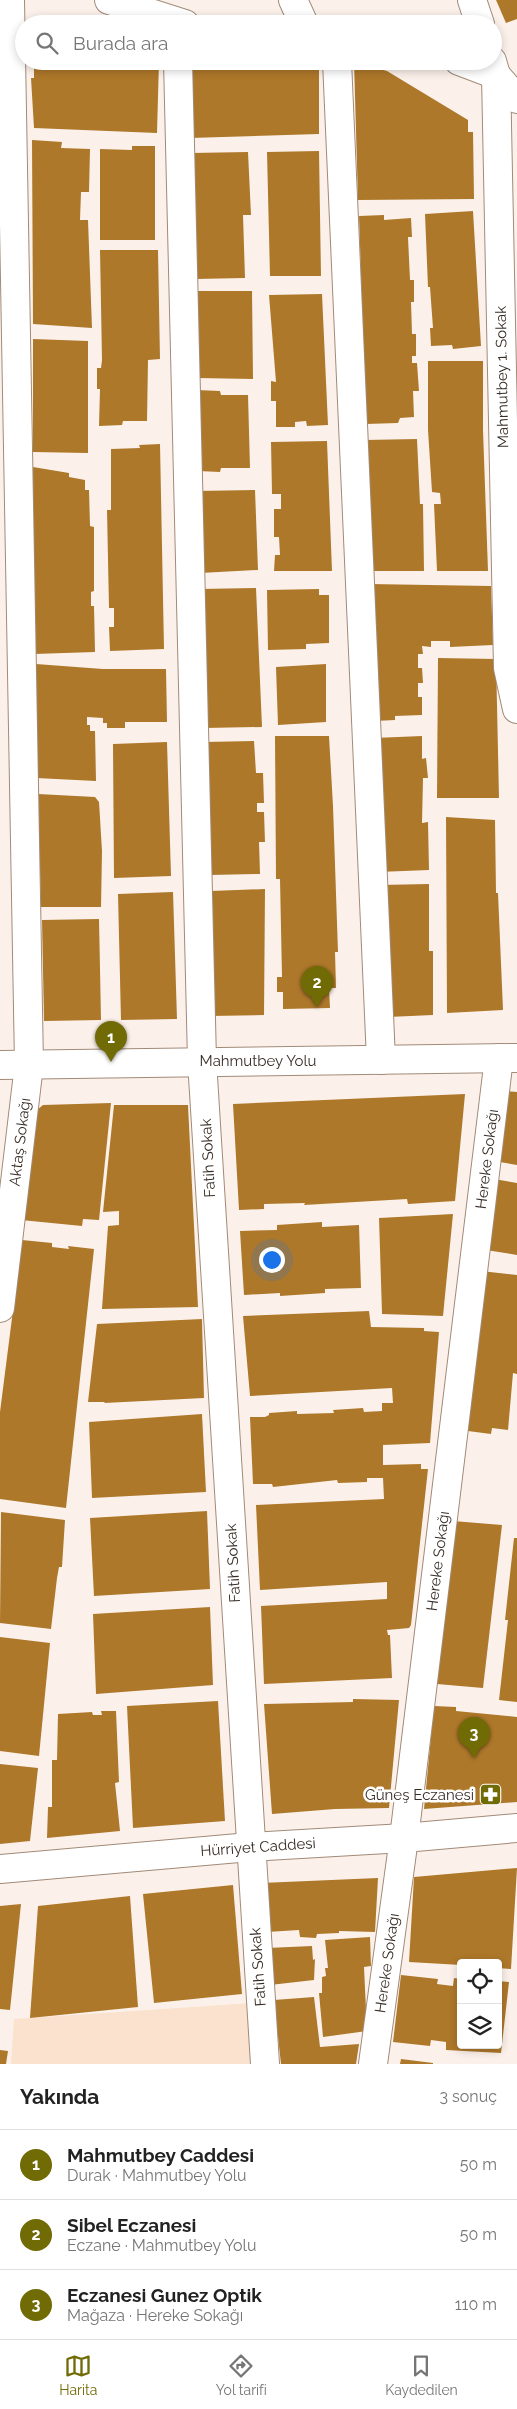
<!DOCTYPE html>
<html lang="tr">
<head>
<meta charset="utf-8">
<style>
  :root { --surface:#fff; --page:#f2f2f2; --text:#222; --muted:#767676; --line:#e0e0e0; --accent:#716b06 }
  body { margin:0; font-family:Raleway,sans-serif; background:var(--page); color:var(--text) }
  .controls { position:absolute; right:15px; bottom:15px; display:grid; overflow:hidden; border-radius:5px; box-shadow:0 2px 8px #0003 }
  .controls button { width:45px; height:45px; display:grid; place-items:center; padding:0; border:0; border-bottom:1px solid var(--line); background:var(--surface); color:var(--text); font:25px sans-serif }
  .you { position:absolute; left:271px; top:1259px; width:18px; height:18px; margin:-12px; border:4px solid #fff; border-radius:50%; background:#1a73e8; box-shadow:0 0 0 8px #1a73e833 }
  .badge { display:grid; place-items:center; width:32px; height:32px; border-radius:50%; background:var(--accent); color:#fff; font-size:16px; font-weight:700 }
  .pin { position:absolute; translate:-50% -41px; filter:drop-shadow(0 1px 2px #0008) }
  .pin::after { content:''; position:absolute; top:26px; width:18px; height:15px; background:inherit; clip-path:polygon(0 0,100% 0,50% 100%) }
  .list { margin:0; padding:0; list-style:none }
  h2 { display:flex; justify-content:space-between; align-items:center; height:65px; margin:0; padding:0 20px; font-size:21px }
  h2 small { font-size:16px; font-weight:400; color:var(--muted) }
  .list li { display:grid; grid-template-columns:32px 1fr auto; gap:15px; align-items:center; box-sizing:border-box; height:70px; padding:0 20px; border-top:1px solid var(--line) }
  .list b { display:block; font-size:19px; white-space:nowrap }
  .list p { margin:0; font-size:16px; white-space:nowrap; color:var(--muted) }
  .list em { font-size:16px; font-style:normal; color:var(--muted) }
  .icon { flex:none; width:28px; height:28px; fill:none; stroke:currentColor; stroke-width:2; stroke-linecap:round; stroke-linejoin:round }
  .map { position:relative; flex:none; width:517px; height:2064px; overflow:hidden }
  .search { position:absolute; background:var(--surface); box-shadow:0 2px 8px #0003; left:15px; right:15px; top:15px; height:55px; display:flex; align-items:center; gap:12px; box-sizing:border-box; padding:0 18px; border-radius:28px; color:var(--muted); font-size:19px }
  .sheet { height:275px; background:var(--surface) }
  nav { display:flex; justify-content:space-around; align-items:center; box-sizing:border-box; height:70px; border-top:1px solid var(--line); background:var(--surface); font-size:14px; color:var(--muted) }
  nav a { display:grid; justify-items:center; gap:2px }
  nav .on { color:var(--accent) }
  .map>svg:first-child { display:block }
  .built { fill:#fbe2ce }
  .building { fill:#ae782a }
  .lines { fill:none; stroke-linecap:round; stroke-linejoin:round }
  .street-casing { stroke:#a18a78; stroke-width:30 }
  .secondary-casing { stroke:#a18a78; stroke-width:30 }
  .street { stroke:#fff; stroke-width:28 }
  .secondary { stroke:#fff; stroke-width:28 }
  .labels { text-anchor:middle; stroke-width:5; stroke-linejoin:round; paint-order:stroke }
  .street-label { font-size:15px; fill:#372d26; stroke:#fff }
  .poi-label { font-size:15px; fill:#372d26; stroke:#fff; text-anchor:end }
</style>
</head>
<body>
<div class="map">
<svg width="517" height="2064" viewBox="0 0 517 2064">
  <rect width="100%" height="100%" fill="#fcf1ea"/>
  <path class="built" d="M252,2003L256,2064H11L14,2019Z"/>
  <g class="building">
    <path d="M496,0H517V19L506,23Z"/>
    <path d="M34,61H159L157,133L34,128L31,78H34Z"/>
    <path d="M190,61H319V134L190,138Z"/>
    <path d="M354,62L387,71L468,120V132H473L474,199L358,200Z"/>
    <path d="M32,140L62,142L61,148L90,149L89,192H81L80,220H88L92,328L33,324Z"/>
    <path d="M132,146H155V240H100V149L132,150Z"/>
    <path d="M319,151L321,276H270L267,152Z"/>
    <path d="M248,152L251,215H243L245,278L195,279L191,153Z"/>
    <path d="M473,211L481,346L453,349L452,345L431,346L430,328H433L430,287H428L425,214Z"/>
    <path d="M384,215V220L411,218L412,237H408L410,280H414V302H411L412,334H416V356H412V363H417L419,391H413L414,417L400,418L398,423L366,424L359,216Z"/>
    <path d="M100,250H158L160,359L148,360L147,421H123L122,425L99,426L100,389H97V368H101L102,360Z"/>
    <path d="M195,291H252L253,379L197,378Z"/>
    <path d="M322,294L328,425L307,426L306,421L295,422V427H276V401H271V381L276,382L269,295Z"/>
    <path d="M33,339L88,341V453L33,452Z"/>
    <path d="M428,361H483V430L488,571H437L434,504H441L440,493L432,492L428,430Z"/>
    <path d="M197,390L220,391L221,395H248L250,468H221L220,472L198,471Z"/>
    <path d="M417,439L420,504H423L424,571H369L365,440Z"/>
    <path d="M327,441L332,571H274L275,555H280L279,537H274V509H281V494H272L271,442Z"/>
    <path d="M160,444L164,649L110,651L109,627H114V608H109L107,510H111V449L140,448L139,445Z"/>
    <path d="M33,467L69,473V477L85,480V490H89L90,526L94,527V591L91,592V606H94L95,652L34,654Z"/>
    <path d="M255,490L258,570L200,573L196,491Z"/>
    <path d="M369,584L491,586L493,645L450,647V641H431V647L422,646L423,654H418V668H422L423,683H418V697H422V715L395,716V720L375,721Z"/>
    <path d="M256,588L262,727L204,728L199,589Z"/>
    <path d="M319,589V595H329V643L306,644V649L268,650L267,590Z"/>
    <path d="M438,658L496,659L499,798H437Z"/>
    <path d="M36,664L103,669H166L167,722H125V728H107V723H103V718L87,717V725H90V731H95L96,781L36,778Z"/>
    <path d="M326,664V722L278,725L276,667Z"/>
    <path d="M275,736H329L333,806L338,952H335L336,988H329L330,1008L283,1009V992H277V977H282L280,879H276Z"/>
    <path d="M422,736V759L426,758L428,778H423L422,823L428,822L429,870L378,872L374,738Z"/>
    <path d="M254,741L256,773H263L264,803H257V812H264L265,842H259L260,874L209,875L204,742Z"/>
    <path d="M167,742L171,876L114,878L113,744Z"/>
    <path d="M38,794L95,797L99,802L102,851L101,907H41Z"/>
    <path d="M446,817L495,820L496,893H498L503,1010L447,1013Z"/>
    <path d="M429,884V951H433V1015L388,1017L379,885Z"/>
    <path d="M265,889L264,1015L210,1016L211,891Z"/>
    <path d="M173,892L177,1019L121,1020L118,894Z"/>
    <path d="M99,919L101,1020L44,1021L42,920Z"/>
    <path d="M503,1091L517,1092V1165L494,1161Z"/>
    <path d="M465,1094L455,1201L408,1204L407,1199L304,1205L305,1203L264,1204V1209L239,1210L233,1104Z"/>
    <path d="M111,1103L99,1220L83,1219L82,1226L21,1220L32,1114L43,1105Z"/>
    <path d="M114,1105H188L198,1307L102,1309L108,1226L119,1225V1211L103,1212Z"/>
    <path d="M494,1179L517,1183V1255L486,1250Z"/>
    <path d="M453,1214L443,1316L382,1314L379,1218Z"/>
    <path d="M322,1222V1227L359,1225L361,1288L325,1289V1293L280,1296V1293L244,1295L240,1231L277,1230V1225Z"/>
    <path d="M22,1240L52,1243V1247L69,1249L68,1246L94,1249L66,1508L0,1499V1412Z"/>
    <path d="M481,1271L517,1275V1374L513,1373L508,1430L492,1428L491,1434L468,1431L469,1425H466Z"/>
    <path d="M369,1311L371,1327L424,1328V1331L439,1332L430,1443L383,1445V1465L421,1464V1469H428L411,1625L409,1628L387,1630L388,1635H390L392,1678L264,1684L261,1606L387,1599V1582L260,1590L256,1505L384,1499L383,1478H367V1482L338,1483L337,1480L273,1487L272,1484H253L250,1417H265L269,1415V1413L297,1411V1414L334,1413L333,1410L363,1408L364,1412L382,1411V1403H393L392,1388L250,1396L243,1316Z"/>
    <path d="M202,1319L204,1398L104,1403L105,1402H88L97,1324Z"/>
    <path d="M202,1414L206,1492L92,1498L89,1422Z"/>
    <path d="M207,1511L210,1589L94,1596L90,1518Z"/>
    <path d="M1,1512L65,1520L62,1567H59L57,1578L51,1629L0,1623Z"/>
    <path d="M453,1521L502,1525L483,1688L437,1684Z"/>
    <path d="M514,1538H517V1702L499,1700L508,1620H505Z"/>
    <path d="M210,1607L213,1685L96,1694L93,1614Z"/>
    <path d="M0,1637L50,1643L39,1756L0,1751Z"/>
    <path d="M353,1699L399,1700L389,1808L335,1809L272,1814L264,1704L353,1702Z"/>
    <path d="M218,1701L225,1821L133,1828L127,1706Z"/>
    <path d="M434,1706L456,1707V1711L517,1717V1802L424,1809Z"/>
    <path d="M101,1711H116L119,1782L115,1783L120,1831L47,1838L48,1807H52V1760H57L58,1714L92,1712L93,1715H102Z"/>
    <path d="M0,1764L38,1768L30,1841L0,1844Z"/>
    <path d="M517,1868L511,1969L498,1968V1963H461V1965L409,1962L414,1877Z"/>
    <path d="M378,1878L375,1932L339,1931V1933L317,1934L316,1938L300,1937L299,1930L267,1932L261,1883Z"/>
    <path d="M233,1885L242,1994L154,2003L143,1894Z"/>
    <path d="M130,1896L138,2007L30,2018L38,1906Z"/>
    <path d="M21,1904L10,2010L0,2009V1906Z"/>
    <path d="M370,1937L371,1966L364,1967L367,2031L323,2037L319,1993H322V1977L326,1976L325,1968H328L325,1940Z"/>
    <path d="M312,1946L313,1960L315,1959L314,1980L270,1985L267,1948Z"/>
    <path d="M401,1975L438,1979L437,1984L453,1986L454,1978L461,1979V2045H498V1981L509,1982L501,2053L446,2050V2042L431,2040L430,2046L393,2042Z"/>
    <path d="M314,1997L320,2047L359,2044L356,2064H281L274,2000Z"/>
    <path d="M0,2050L8,2051L6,2064H0Z"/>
    <path d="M401,2059L433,2063V2064H400Z"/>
  </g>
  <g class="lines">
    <defs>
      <g id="street">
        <path d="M109,0L185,24"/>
        <path d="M293,0L304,24"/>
        <path d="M472,0L480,24"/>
        <path d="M178,61L202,1061L265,2064"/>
        <path d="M337,61L381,1060"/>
        <path d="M459,61L496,75L517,99"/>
        <path d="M492,61L496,75L508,668L517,709"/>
        <path d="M0,1308L29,1065L10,0"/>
        <path d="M0,1869L250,1847L404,1838L517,1828"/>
        <path d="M373,2064L404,1838L499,1058"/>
      </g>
      <path id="secondary" d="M0,1065L517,1058"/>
    </defs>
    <use href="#street" class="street-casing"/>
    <use href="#secondary" class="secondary-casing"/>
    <use href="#street" class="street"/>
    <use href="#secondary" class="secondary"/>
  </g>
  <defs>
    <symbol id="pharmacy-square" viewBox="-11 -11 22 22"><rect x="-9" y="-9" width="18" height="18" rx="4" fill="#716b06" stroke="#fff"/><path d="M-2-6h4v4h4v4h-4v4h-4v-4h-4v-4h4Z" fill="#fff"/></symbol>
  </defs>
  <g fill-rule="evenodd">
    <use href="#pharmacy-square" x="478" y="1782" width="25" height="25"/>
  </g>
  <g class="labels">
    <g class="street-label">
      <text transform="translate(502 377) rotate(-91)" y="5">Mahmutbey 1. Sokak</text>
      <text x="258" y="1066">Mahmutbey Yolu</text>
      <text transform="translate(20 1142) rotate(-83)" y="5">Aktaş Sokağı</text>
      <text transform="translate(208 1158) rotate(-93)" y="5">Fatih Sokak</text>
      <text transform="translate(487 1159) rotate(-83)" y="5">Hereke Sokağı</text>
      <text transform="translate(438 1561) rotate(-83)" y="5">Hereke Sokağı</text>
      <text transform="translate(233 1563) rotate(-93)" y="5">Fatih Sokak</text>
      <text transform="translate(258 1847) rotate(-4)" y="5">Hürriyet Caddesi</text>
      <text transform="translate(387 1963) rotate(-82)" y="5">Hereke Sokağı</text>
      <text transform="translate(258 1967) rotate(-94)" y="5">Fatih Sokak</text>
    </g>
    <g class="poi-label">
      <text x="474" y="1800">Güneş Eczanesi</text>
    </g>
  </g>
</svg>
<div class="controls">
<button><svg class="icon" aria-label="locate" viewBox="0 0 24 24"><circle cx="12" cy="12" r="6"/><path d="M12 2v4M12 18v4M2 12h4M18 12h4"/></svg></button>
<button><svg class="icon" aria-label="layers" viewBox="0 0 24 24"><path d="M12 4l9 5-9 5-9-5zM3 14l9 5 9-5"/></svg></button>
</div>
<div class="you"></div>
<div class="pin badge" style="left:111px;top:1062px">1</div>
<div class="pin badge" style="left:317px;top:1007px">2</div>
<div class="pin badge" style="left:474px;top:1758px">3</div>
<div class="search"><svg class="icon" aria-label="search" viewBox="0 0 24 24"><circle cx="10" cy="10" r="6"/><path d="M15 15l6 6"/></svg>Burada ara</div>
</div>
<section class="sheet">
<h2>Yakında<small>3 sonuç</small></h2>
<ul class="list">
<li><span class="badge">1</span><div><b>Mahmutbey Caddesi</b><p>Durak · Mahmutbey Yolu</p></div><em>50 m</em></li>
<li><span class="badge">2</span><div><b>Sibel Eczanesi</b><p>Eczane · Mahmutbey Yolu</p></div><em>50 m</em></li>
<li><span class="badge">3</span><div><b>Eczanesi Gunez Optik</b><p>Mağaza · Hereke Sokağı</p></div><em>110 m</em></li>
</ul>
</section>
<nav>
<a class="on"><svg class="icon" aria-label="map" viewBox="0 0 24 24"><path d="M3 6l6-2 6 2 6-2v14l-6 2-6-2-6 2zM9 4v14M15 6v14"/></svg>Harita</a>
<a><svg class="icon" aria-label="directions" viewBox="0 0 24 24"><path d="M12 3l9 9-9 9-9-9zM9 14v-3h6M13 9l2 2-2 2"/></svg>Yol tarifi</a>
<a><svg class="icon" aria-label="saved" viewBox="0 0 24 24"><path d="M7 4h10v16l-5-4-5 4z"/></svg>Kaydedilen</a>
</nav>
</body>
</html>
